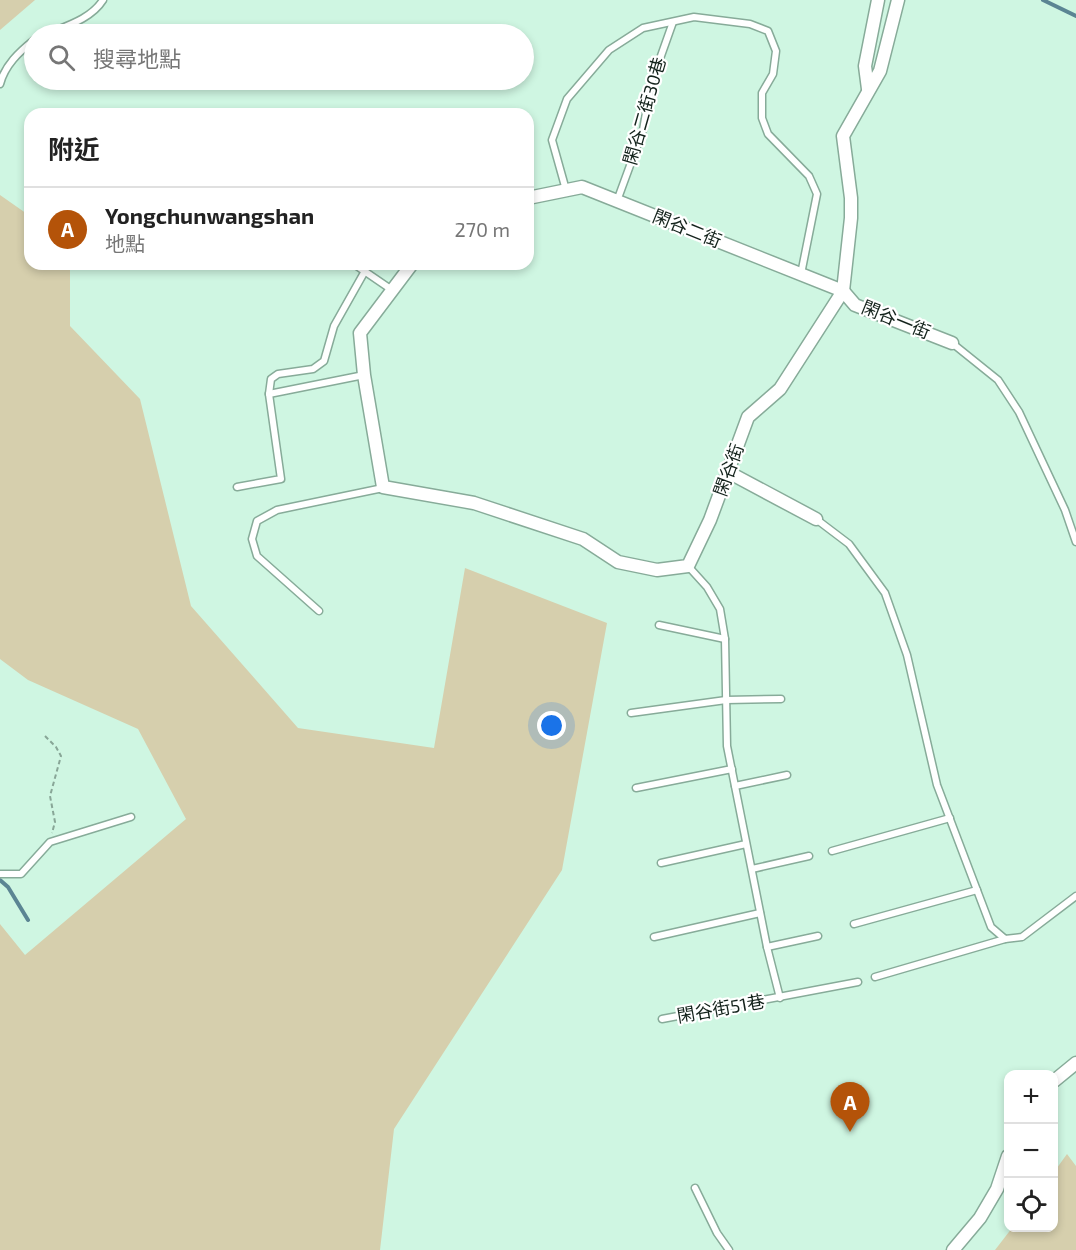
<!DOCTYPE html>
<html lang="zh-TW">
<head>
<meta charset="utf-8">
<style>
  :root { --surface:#fff; --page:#f6f6f6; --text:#222; --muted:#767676; --line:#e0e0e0; --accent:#b45309 }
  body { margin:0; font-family:"Exo 2","Noto Sans TC",sans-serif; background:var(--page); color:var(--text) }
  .controls { position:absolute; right:18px; bottom:18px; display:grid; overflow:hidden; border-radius:12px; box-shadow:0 3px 9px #0003 }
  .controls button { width:54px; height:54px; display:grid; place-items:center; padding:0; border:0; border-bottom:2px solid var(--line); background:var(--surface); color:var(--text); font:30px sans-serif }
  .you { position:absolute; left:552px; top:726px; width:21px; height:21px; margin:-15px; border:4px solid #fff; border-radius:50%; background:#1a73e8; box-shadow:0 0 0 9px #1a73e833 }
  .badge { display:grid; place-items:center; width:39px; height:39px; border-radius:50%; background:var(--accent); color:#fff; font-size:20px; font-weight:700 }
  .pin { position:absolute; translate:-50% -50px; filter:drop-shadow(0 2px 3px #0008) }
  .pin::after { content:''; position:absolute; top:32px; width:21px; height:18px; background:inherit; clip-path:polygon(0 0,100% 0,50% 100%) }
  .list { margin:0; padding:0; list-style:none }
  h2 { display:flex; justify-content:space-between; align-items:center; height:78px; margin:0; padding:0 24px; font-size:26px }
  h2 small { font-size:20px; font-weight:400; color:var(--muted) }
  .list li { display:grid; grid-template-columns:39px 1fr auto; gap:18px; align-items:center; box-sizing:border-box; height:84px; padding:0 24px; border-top:2px solid var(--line) }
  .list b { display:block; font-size:22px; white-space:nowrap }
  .list p { margin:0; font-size:20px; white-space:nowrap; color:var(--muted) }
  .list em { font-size:20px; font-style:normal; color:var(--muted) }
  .icon { flex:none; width:33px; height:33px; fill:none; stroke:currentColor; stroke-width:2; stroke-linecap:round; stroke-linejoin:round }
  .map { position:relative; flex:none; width:1076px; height:1250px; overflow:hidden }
  .search { position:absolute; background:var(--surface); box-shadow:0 3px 9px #0003; left:24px; top:24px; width:510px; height:66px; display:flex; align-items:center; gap:15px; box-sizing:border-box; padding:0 21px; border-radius:33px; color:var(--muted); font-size:22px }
  .panel { position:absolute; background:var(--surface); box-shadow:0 3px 9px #0003; left:24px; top:108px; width:510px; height:162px; border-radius:18px }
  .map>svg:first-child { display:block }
  .green { fill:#d6cfad }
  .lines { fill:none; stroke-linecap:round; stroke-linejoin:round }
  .stream { stroke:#5b8593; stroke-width:4 }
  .service-casing { stroke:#87ab99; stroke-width:9 }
  .minor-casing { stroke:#87ab99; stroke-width:15 }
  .path { stroke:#88a697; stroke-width:2; stroke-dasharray:4.5 3; stroke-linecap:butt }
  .service { stroke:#fff; stroke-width:6 }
  .minor { stroke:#fff; stroke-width:12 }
  .labels { text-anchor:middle; stroke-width:4.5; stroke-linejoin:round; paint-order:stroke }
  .street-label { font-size:18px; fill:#13221b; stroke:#fff }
</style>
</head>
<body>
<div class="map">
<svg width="1076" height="1250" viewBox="0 0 1076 1250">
  <rect width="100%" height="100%" fill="#cff6e2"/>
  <g class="green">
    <path d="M0,0H35L0,30Z"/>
    <path d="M0,195L30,216V264H70V326L140,399L191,606L298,728L434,748L465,568L607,623L562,870L394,1129L380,1250H0V924L25,955L186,819L138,729L28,680L0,659Z"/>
    <path d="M1067,1154L1076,1166V1250H995L1012,1228H1054V1172Z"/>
  </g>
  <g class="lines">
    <g class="stream">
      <path d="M1043,0L1076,16"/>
      <path d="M0,880L8,887L28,920"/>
    </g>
    <defs>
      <g id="service">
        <path d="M47,34C66,26 91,19 103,0"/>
        <path d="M0,84C5,65 19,52 34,40"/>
        <path d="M566,190L552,140L567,99L609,50L643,28L694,17L750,24L768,31L776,51L773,74L762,93V118L768,134L809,176L817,194L801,274"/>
        <path d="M617,201L643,130L651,84L673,22"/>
        <path d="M354,264L392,290"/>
        <path d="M952,343L998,380L1019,412L1065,510L1076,542"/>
        <path d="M269,394L271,379L278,374L313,369L324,361L334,326L365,271"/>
        <path d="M237,487L281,479L269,394L364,375"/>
        <path d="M816,519L849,544L885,593L907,655L937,785L991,927L1005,939L1022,937L1076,896"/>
        <path d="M688,566L707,587L720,609L725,639L727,746L767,947L780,998"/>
        <path d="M319,611L257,556L252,539L257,521L277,510L383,488"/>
        <path d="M659,625L725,639"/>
        <path d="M631,713L726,700L781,699"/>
        <path d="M735,786L787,775"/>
        <path d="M636,788L732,769"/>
        <path d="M832,851L950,818"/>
        <path d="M661,863L746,844"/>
        <path d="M752,869L809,856"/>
        <path d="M0,874H21L50,842L131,817"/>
        <path d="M854,924L977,890"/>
        <path d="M654,937L760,913"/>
        <path d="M767,947L818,936"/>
        <path d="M875,977L1005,939"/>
        <path d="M662,1019L858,982"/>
        <path d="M695,1188L717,1233L729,1250"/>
      </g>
      <g id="minor">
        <path d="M868,89L865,66L878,0"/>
        <path d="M528,198L582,187L843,291L855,305L952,343"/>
        <path d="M412,264L360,333L364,375L383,487L474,503L583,539L618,562L657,570L688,566L710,520L748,417L780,389L843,291L851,218V198L843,136L880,71L898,0"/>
        <path d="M728,472L816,519"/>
        <path d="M1054,1081L1076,1063"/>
        <path d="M953,1250L980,1218L997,1189L1008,1156"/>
      </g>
    </defs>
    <use href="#service" class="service-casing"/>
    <use href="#minor" class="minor-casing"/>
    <path class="path" d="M45,736L56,747L61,756L50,796L55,822L52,833"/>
    <use href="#service" class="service"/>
    <use href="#minor" class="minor"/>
  </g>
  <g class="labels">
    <g class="street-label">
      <text transform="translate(645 111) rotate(-74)" y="6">閑谷二街30巷</text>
      <text transform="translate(687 229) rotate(22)" y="6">閑谷二街</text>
      <text transform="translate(896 320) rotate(22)" y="6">閑谷一街</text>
      <text transform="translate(729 470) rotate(-70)" y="6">閑谷街</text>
      <text transform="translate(721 1009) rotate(-10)" y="6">閑谷街51巷</text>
    </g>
  </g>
</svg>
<div class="controls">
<button>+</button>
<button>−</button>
<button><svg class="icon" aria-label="locate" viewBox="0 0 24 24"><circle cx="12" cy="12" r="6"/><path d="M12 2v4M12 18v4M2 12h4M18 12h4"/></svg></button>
</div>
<div class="you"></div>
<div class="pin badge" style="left:850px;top:1132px">A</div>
<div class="search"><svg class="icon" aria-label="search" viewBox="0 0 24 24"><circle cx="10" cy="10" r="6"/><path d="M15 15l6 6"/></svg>搜尋地點</div>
<section class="panel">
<h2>附近<small></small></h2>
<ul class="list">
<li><span class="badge">A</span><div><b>Yongchunwangshan</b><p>地點</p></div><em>270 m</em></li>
</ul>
</section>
</div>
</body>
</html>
